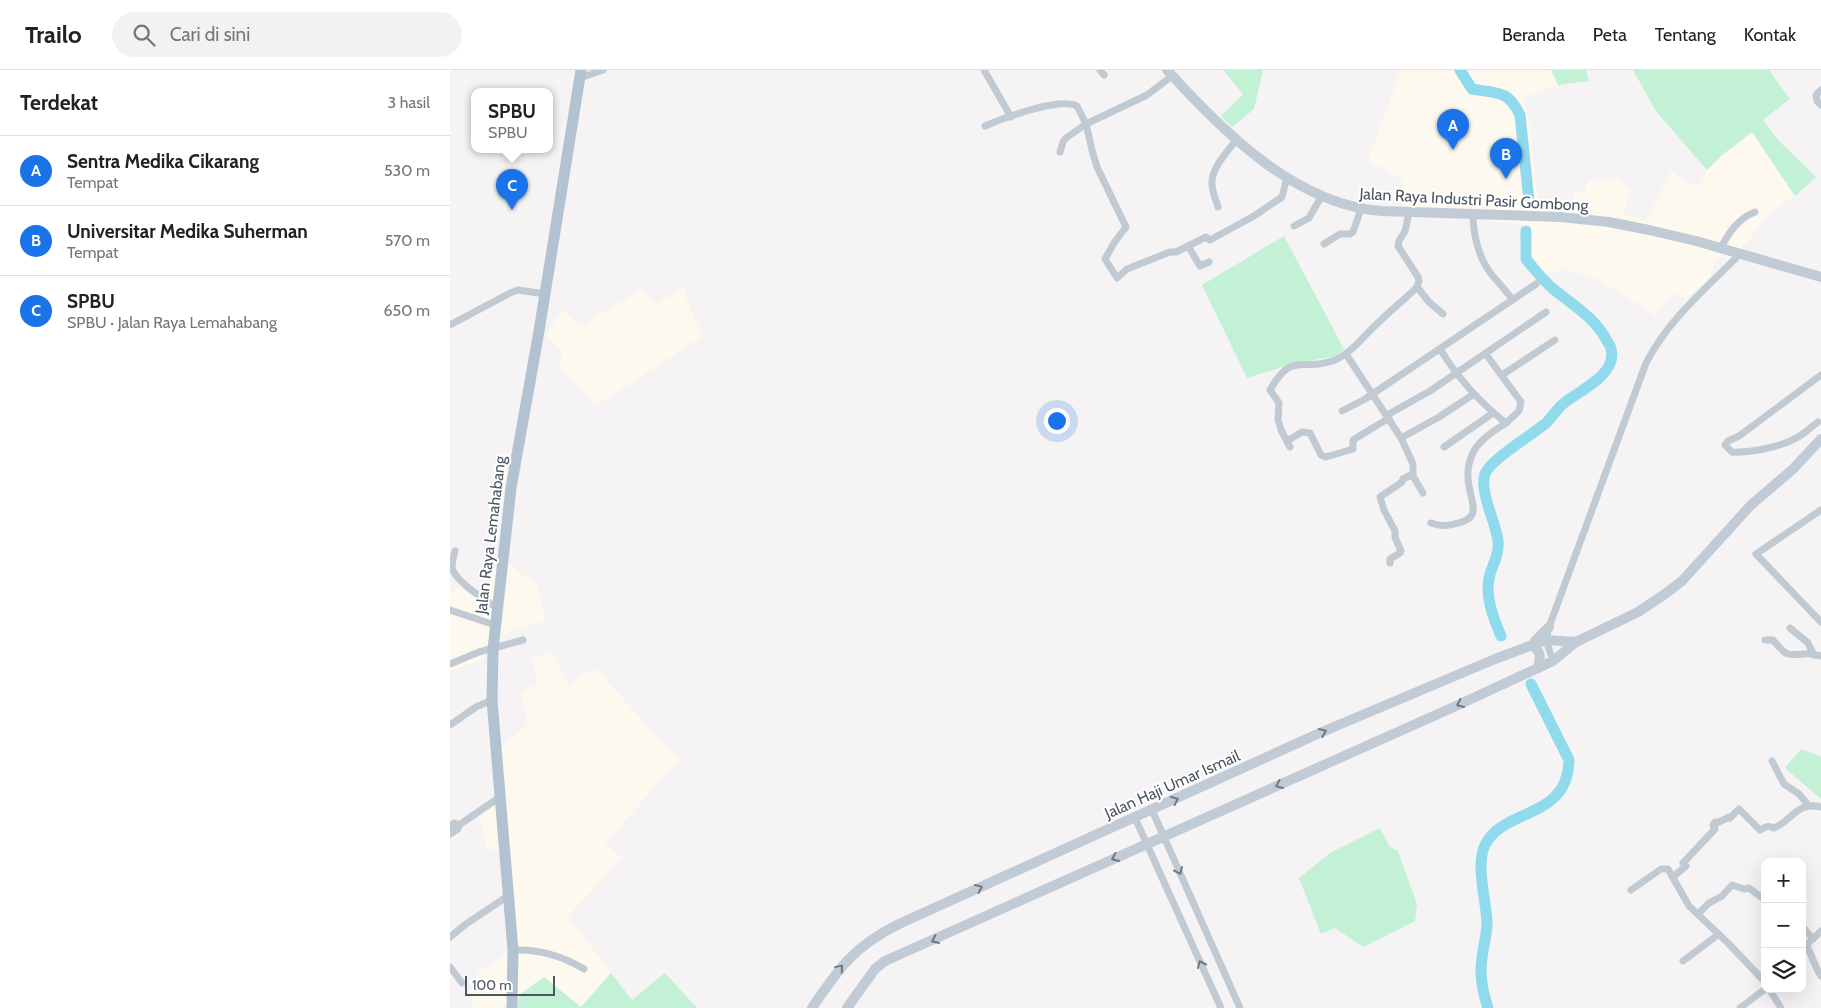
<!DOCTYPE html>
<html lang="id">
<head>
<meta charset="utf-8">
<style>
  :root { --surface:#fff; --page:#f2f2f2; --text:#222; --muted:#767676; --line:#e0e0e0; --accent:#1a73e8 }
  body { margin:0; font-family:Cabin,sans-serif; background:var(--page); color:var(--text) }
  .controls { position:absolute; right:15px; bottom:15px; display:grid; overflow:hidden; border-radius:10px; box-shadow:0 5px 20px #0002 }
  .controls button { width:45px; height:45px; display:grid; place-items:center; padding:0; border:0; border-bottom:1px solid var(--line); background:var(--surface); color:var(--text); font:25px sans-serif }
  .scale { position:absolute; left:15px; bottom:12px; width:90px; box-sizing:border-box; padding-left:5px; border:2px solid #4a5661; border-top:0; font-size:14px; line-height:18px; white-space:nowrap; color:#4a5661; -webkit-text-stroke:4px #fff; paint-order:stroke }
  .you { position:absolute; left:606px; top:350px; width:18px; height:18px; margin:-12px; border:4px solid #fff; border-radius:50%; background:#1a73e8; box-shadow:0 0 0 8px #1a73e833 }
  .badge { display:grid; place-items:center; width:32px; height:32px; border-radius:50%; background:var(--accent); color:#fff; font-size:16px; font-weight:700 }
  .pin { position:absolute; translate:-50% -41px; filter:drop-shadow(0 1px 2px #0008) }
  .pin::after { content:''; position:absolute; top:26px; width:18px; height:15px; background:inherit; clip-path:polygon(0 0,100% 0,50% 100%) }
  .popup { position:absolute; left:21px; top:18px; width:82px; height:65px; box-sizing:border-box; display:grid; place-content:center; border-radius:10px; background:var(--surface); filter:drop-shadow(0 1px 4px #0005); font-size:16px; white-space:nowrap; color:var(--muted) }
  .popup b { font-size:19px; color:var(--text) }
  .popup::after { content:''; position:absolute; left:50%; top:100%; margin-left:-10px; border:10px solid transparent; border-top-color:var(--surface) }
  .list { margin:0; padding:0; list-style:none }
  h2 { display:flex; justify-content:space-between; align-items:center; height:65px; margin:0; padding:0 20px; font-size:21px }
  h2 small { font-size:16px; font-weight:400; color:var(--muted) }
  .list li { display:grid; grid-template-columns:32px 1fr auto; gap:15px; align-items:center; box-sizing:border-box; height:70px; padding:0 20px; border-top:1px solid var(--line) }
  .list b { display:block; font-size:19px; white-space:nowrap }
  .list p { margin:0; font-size:16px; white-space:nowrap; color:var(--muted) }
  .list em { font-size:16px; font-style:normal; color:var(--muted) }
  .icon { flex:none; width:28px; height:28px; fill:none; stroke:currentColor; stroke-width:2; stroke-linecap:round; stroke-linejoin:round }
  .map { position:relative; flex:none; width:1371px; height:938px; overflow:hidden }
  header { display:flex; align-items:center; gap:30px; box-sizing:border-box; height:70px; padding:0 25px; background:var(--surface); border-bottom:1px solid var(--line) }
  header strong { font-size:24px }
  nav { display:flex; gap:28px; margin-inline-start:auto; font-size:18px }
  .search { width:350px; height:45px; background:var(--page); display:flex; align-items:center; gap:12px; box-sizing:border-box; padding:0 18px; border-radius:28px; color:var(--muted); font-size:19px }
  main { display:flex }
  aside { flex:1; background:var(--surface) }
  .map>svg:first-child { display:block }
  .commercial { fill:#fdf9ef }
  .green { fill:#c3f1d5 }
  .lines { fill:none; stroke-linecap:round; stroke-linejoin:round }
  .river { stroke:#90daee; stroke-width:11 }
  .street { stroke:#c1cad2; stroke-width:7 }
  .secondary { stroke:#c1cbd6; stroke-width:10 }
  .primary { stroke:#b3c2d1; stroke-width:11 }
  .oneway { stroke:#6e7984 }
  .oneway2 { stroke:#6e7983 }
  .labels { text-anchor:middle; stroke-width:4; stroke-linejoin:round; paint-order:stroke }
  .street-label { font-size:16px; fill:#4a5661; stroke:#fff }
</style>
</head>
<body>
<header>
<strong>Trailo</strong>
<div class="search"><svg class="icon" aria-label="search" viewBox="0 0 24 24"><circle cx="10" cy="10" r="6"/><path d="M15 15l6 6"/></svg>Cari di sini</div>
<nav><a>Beranda</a><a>Peta</a><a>Tentang</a><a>Kontak</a></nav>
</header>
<main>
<aside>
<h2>Terdekat<small>3 hasil</small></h2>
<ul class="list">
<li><span class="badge">A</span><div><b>Sentra Medika Cikarang</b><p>Tempat</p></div><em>530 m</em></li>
<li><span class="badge">B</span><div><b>Universitar Medika Suherman</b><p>Tempat</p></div><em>570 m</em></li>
<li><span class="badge">C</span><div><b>SPBU</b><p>SPBU · Jalan Raya Lemahabang</p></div><em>650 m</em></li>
</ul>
</aside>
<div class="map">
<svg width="1371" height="938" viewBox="0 0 1371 938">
  <rect width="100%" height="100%" fill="#f5f3f3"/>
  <g class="commercial">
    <path d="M951,0H1101L1108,15L1074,28L1081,64L1088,129L1122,131L1125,122H1134L1140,109L1169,110L1180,122L1174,145L1196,150L1221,101L1238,114L1249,116L1257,100L1271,86L1302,62L1345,126L1320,143L1283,190L1267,187L1260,207L1236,229L1223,223L1206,246L1150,210L1112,199L1083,209L1069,183L1073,154L950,141L953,110L918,90Z"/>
    <path d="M235,216L237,231L253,266L146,336L108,298L112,282L96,265L112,239L130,257L192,219L206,235Z"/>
    <path d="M47,485L88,516L95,551L39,568L33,590L0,601V524L10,517L38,538Z"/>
    <path d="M100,581L119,615L145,598L229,690L155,773L172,788L118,846L161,903L131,937L94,907L50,938H24L20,924L29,901L57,884L50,780L36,779L30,745L46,733L44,684L78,654L71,624L88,613L82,589Z"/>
  </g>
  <g class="green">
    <path d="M773,0H813L804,39L782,57L771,46L793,24Z"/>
    <path d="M1101,0H1136L1139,11L1108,15Z"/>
    <path d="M1183,0H1319L1340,29L1313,50L1328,70L1366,107L1345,126L1302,62L1271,86L1257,100L1206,41Z"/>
    <path d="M834,166L894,279L887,286L845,293L797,308L752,215Z"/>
    <path d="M1351,679L1371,687V729L1335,698Z"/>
    <path d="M930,758L940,777L948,781L967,834L965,851L913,877L885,858L871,864L849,808L880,783Z"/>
    <path d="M161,903L182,930L215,903L247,938H68L69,925L94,907L131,937Z"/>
  </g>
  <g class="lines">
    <g class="river">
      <path d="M1010,0L1022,19C1048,24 1057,19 1070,45L1079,131"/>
      <path d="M1051,566C1043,547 1034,525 1040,504C1044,492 1049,484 1048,471C1046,452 1029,422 1035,404C1041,389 1082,365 1096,353C1102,347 1107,339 1114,333C1129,321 1168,304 1161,279C1161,276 1157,272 1156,269C1143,246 1121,234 1101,217C1092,209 1084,199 1076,189V161"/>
      <path d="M1038,938C1034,926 1031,913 1031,900C1031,885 1036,870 1037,855C1037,832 1025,796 1035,775C1054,737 1118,750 1119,690L1081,614"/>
    </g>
    <g class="street">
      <path d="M534,0L561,47"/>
      <path d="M650,0L654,5"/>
      <path d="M130,8L153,0"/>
      <path d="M1371,20L1366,25L1367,31L1371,35"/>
      <path d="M535,56C553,48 610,27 627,36L636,54L643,84L647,97L676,157L664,173L655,189L667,208L677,199L720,182H726L756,167L760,170L804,146L832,127L837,107"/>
      <path d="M610,82L613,72L616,68L636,54L697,25L722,6"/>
      <path d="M768,137C766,130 762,122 762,114C761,98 778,81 787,69"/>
      <path d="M1023,144C1023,165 1029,189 1042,205C1049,213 1056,221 1063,230"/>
      <path d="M844,156L859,148L871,127"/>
      <path d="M874,174L890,164H900L903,162L911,139"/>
      <path d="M738,176L750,196L759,192"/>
      <path d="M1270,179C1279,163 1287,149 1305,142"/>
      <path d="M967,217L979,232L993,244"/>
      <path d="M0,255L60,223L68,220L95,224"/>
      <path d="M990,279C1008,308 1029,332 1056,353L1069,341L1071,332L1035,283"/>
      <path d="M896,284L951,368L963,394V406L973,423"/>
      <path d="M1052,305L1105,270"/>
      <path d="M892,341L915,329L1086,214"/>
      <path d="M937,345L980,321L1096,242"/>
      <path d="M1368,352C1361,357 1354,364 1346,368C1331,377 1299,383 1282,382L1275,375L1278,371L1289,366L1371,305"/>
      <path d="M951,368L989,347L1024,324"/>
      <path d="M837,371L852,362L860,363L871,385L876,387L903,379V370L939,348"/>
      <path d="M840,377L832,362L828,350L829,333L820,320C843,279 853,303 885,290C902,283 915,264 929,252C941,240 954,230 966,218L969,211L968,207L948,176L949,171L955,161L959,143"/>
      <path d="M994,377L1043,343"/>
      <path d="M1371,440L1306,484L1371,552"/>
      <path d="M981,453C989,456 997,456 1004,454C1032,449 1022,435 1019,416C1017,406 1018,394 1022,385C1027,371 1044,361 1056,353"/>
      <path d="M5,481C4,485 2,492 2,497C4,511 36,530 47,538"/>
      <path d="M940,493V489L950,483L951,481L945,467V461L934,440L930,427L952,412L953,409L963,404"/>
      <path d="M0,540L45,555"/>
      <path d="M1340,558L1358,573L1364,585"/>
      <path d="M1315,570H1323C1335,584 1335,586 1354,584C1360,583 1365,585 1371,586"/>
      <path d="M1103,591L1096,570L1099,557L1196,293C1218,250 1256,218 1290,184"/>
      <path d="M0,594L29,582L73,570"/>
      <path d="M0,655L26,637L42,630"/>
      <path d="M1322,691L1334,714L1349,724L1358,735"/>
      <path d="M702,740L790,938"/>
      <path d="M685,748L771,938"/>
      <path d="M0,756L4,753L9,755"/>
      <path d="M0,764L8,759L9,755L50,727"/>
      <path d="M1223,807L1236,796L1233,793L1265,759L1263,755L1265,752L1267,753L1279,747L1280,748L1289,739L1310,760C1315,757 1318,755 1324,758C1343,750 1347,731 1371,737"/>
      <path d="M1181,820L1211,799H1218L1239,836L1278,873L1315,912"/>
      <path d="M1248,844L1259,833L1272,826L1282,815L1294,819L1299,818L1315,830"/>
      <path d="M1352,856L1363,869"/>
      <path d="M0,867L16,854L58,826"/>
      <path d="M1356,875C1363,886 1364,896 1371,906"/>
      <path d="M1352,879L1371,861"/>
      <path d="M63,880C89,879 111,885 134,899"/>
      <path d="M1233,891L1269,864"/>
      <path d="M0,897L12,913"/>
      <path d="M1319,919L1331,938"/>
      <path d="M1290,938L1315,919"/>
    </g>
    <g class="secondary">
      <path d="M717,0C772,61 846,135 932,141L1110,147L1159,152L1199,160L1246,171L1371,207"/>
      <path d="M1085,571L1099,557"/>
      <path d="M1082,575C1091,581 1091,588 1088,598"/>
      <path d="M362,938C389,898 404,876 449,854L872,662L1045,589L1096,570L1126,572"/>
      <path d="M397,938L425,899L435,891L1006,636L1103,591L1126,572L1188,542L1215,524L1232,511L1301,435L1343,399L1371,369"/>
    </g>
    <path class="primary" d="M62,938L63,880L42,630L43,579L61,418L89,261L131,0"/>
  </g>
  <defs><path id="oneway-chevron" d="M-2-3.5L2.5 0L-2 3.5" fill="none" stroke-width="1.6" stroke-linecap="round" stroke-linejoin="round" transform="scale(1.25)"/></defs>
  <g class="oneway">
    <use href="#oneway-chevron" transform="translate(1010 634) rotate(155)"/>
    <use href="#oneway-chevron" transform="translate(873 662) rotate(-24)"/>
    <use href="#oneway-chevron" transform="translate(829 715) rotate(156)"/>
    <use href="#oneway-chevron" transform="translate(725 730) rotate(-25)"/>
    <use href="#oneway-chevron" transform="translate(665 788) rotate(155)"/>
    <use href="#oneway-chevron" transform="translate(529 818) rotate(-24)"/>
    <use href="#oneway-chevron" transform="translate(485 870) rotate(156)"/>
    <use href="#oneway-chevron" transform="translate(390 898) rotate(-50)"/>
  </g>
  <g class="oneway2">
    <use href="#oneway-chevron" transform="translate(729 801) rotate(66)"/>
    <use href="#oneway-chevron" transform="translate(751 894) rotate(-114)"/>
  </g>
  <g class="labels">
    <g class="street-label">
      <text transform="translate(1024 129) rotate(3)" y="6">Jalan Raya Industri Pasir Gombong</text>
      <text transform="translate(40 465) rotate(-83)" y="6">Jalan Raya Lemahabang</text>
      <text transform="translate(722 714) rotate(-24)" y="6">Jalan Haji Umar Ismail</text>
    </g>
  </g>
</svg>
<div class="controls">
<button>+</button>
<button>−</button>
<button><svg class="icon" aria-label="layers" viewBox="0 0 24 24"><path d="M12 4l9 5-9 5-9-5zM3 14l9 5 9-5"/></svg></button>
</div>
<div class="scale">100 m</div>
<div class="you"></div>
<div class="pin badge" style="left:1003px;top:80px">A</div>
<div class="pin badge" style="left:1056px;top:109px">B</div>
<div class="pin badge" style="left:62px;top:140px">C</div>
<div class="popup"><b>SPBU</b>SPBU</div>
</div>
</main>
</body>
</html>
